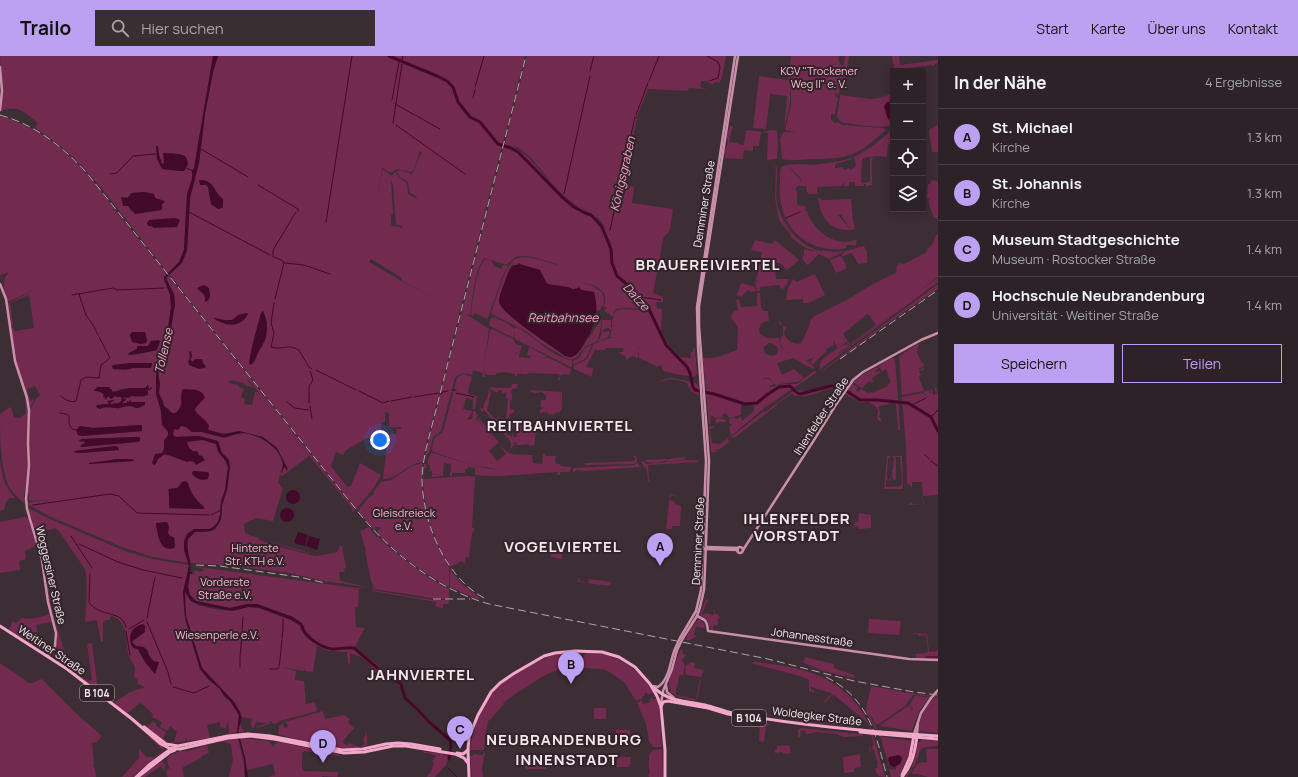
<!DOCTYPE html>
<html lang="de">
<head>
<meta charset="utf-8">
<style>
  :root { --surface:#2d2227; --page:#392f33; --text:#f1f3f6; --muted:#a7a4a7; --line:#483f44; --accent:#bca0f2 }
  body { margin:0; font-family:Manrope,sans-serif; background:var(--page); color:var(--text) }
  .controls { position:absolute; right:12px; top:12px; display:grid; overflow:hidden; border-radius:0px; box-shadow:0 2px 10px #0003 }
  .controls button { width:36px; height:36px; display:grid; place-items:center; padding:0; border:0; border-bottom:1px solid var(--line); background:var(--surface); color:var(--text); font:20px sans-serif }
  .you { position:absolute; left:380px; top:384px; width:14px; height:14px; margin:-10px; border:3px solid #fff; border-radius:50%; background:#1a73e8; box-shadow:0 0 0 6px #1a73e833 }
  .badge { display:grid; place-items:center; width:26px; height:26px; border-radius:50%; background:var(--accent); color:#111; font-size:13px; font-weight:700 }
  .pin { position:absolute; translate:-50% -33px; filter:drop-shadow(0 1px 2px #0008) }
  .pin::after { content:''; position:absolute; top:21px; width:14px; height:12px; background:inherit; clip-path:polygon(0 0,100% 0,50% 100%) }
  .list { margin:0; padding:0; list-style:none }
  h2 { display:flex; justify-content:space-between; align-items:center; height:52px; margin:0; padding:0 16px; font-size:17px }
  h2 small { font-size:13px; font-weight:400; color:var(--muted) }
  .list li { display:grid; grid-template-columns:26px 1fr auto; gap:12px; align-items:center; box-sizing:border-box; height:56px; padding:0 16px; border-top:1px solid var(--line) }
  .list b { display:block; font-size:15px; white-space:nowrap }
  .list p { margin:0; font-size:13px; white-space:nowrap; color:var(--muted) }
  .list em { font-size:13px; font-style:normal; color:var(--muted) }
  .actions { display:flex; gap:8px; padding:12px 16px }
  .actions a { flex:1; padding:9px 0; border:1px solid var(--accent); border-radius:0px; text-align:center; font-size:14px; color:var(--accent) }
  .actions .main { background:var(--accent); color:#111 }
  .icon { flex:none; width:22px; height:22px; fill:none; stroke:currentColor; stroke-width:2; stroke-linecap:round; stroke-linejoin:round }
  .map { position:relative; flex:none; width:938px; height:721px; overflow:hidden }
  header { display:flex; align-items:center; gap:24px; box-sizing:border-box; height:56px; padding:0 20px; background:var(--accent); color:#111 }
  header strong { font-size:19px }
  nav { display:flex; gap:22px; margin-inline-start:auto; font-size:14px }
  .search { width:280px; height:36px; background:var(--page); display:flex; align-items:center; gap:10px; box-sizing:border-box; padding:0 14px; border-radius:0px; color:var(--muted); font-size:15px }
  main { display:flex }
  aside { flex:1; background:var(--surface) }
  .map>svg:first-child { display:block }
  .green { fill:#732a4f; fill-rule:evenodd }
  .water { fill:#420928 }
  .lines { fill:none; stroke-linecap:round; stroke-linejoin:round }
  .stream { stroke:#420928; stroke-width:1 }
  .river { stroke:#420928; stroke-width:3 }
  .secondary { stroke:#c98fa8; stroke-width:2.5 }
  .primary { stroke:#f3a8c9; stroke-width:3 }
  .rail { stroke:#b0a5aa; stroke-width:1; stroke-dasharray:8 4; stroke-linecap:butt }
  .secondary-bridge { stroke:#c98fa8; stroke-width:2.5 }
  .primary-bridge { stroke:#f3a8c9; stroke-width:3 }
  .labels { text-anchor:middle; stroke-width:4; stroke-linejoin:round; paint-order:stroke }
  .shield { fill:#32242a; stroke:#b9aeb2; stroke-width:1 }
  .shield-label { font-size:10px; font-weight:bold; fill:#f3e9ed }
  .park-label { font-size:11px; fill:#febad7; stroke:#32242a }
  .street-label { font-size:11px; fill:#f3e9ed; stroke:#32242a }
  .water-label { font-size:12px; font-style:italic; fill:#f9a0c8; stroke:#32242a }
  .district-label { font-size:15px; font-weight:bold; letter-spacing:1px; fill:#f3e9ed; stroke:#32242a }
</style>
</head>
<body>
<header>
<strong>Trailo</strong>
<div class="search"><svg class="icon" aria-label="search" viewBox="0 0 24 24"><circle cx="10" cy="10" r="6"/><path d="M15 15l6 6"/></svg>Hier suchen</div>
<nav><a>Start</a><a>Karte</a><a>Über uns</a><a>Kontakt</a></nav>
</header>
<main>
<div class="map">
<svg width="938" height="721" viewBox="0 0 938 721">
  <rect width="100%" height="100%" fill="#3c2e34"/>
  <g class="green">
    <path d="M0,0H213L192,123L187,138L184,194L179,206L168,217C155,200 141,183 128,166C101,131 74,95 35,72L38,67C25,57 20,50 3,54L2,56L0,55L2,42ZM156,90H158L159,99L162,108L164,107L170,97L185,100L187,104L188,110L182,115L165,114L157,103ZM144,136L154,138L155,142L161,144L131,155L123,141L127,142L132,137Z"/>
    <path d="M218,0H525L460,254H458L460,255L425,393L423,406C407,407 397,424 383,423L388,380H390V378H396L397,373H402L401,371H389V357L385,356V366H382L380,379L376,380L374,383L369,381L346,394L343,399L336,396L331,410L347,431L351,430L360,407L381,419L373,433L356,453L169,218L182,207L187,194L190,142L199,107L205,58L213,16ZM420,95L422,97C417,102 417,111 412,117L414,119L401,114L396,115L400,121L408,126L410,137L416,140L417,143L408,138L407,127L400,122L395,116L391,120L390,119L384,114L382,115L377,146L382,112C392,116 386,119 398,113L411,116L414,113ZM391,125L393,129L396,169L402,170V172L391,169V159L393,158ZM212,128L217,138L223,143L218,153L211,148L208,131L207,129H203ZM371,203L402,222V225L443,246L405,227L369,206ZM263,255L267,266L262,290L259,293L256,302L251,297L261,257Z"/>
    <path d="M527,0H726L722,22L719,27L715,26L713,28L708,27V25H701L700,31L707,33L689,32L688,35L648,33L637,61L636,60L635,61L637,63L622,129L634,131L632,147L673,153L670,174L664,181L663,184L653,237L663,241V246H656L657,252L662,253L661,276L669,290L680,301L691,302V296L693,295V292H695L697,318L694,321L670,317L662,314V310L659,309L658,311L639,302V291L638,292L639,294L638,302L632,300L626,304V301L619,297L621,296H623L624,292H605V294H596L594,292L595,294L586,311L593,312L592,321L574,313L573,311L574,310L587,303L594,288L609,282H614L610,281L612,271L614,270L612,269L613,258L616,255C626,251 636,256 646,253L648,254L646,251L642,253L627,252L615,253L612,260H610V258L604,255L605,253H607L604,250C605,247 605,244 605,240C603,231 587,227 580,226L590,229L602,236L604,242L603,251L601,249V253L598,255L594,253L589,241L579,233L580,230H578L577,234H550L540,218L541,215L533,212L532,211V213L521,210L520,207H518V209H512L509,214L579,296L585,288H584L586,281L589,282L602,262L599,280L597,285L585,291L576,302L572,303L566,302L538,285L526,275L495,260L496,258L493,259L491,257L505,216L509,211L508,210L514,206L510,208C519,194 544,206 557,209V208C545,205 528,197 516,201C512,203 510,207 506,209L485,202C475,210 472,246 470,259L466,258L489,273L484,310L490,274L492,273L513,283L516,288L522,290L520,295L515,297V298L520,295L519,301L530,302V300H533L527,299L529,291L548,301H542C545,302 548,301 551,303C558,305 565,311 571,313V315L569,319L563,318V324V319H559L560,324H558L559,318L528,317V318H521L520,316V318H517V320H515V318L504,316L497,317L495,319H486L484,314L485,321H482L483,317L474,314L473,315L472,319C465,317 460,316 455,322L441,375L433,381L430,394L424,405L435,358L462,256L466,257L462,255ZM513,90C526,91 550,126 560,136C565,141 571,146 578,150C589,156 600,159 605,172L595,159L575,149L562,139L527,100Z"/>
    <path d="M791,0H840L838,1L840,8L843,10L839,38L835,37V39L838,42L835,58H831V64L835,67L838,66L842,69L883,72L886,74C879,79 874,85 867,90C850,103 830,103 810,103C801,104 790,105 782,103L780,82L784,76H796L785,74L791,48V34L793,30L796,29L797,26L793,25L795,7L793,27L790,36V47L784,74L787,40L770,38L766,73L753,72L759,20L788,24Z"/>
    <path d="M845,0H849L845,27L841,26Z"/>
    <path d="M892,0H899L900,9L938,4V7L935,8L934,10L931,9L895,14L894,13Z"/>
    <path d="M893,37V68C883,74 856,68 844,67L840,65L837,61L840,39L871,43L880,42Z"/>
    <path d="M0,60C19,66 38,74 54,87C80,106 100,133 119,159C135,179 151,198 167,218L164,220V225L170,238L171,251L165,294L157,314L156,338L161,357L162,368L169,376L165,389L166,394C174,402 187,405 197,405L199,403L197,399L190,397L180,389L183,385L203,384L216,388L218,396L225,403L228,411L225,435L220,450V459L218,466L211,473H194L187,478L184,485V494L189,507L153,501L122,491L51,461L27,448V439L29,448L30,446L51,444L32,445L29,444V438L27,436L30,409L29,388L30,354L35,344L40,339L35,330L27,333L30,345L33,343L34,344L30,351L15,305L11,273L13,271L14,275L34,272L29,239L10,247L13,270L11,269L10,267L7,248L29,237L33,233L26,238L7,246C5,234 0,227 9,216L0,219ZM132,276H145L147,284L146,287L141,288L132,286L130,279ZM159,284L160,286L157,294C147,296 138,299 128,299L129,297L137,293V290H148L151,285ZM131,307H151L152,308L151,312H132L131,313C124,314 119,313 113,313L112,310L114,309ZM148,329L149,333H150L151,331L152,332L150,334H148V339L143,341L131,340L129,342L128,340L127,342L125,340L123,341L125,342L126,344L123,345V347H127V345L129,346L130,344L131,346L145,347V349L138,352C135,352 131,350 129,350C124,350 120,353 116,352C110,352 106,350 100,353L96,351L97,349L108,348L109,347L108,345L114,344L110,346L111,348L119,347L121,345L122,341H116L115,339L114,341L111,343L108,340L106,344L105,342L103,340L104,339L99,335H95L94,334L98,331H109L110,334L111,333L113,336C122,331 136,332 145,332ZM142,369V375L82,380L78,379L76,374L80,370L93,372ZM136,381H140V385L137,386L81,391V390L86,386L79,385V384L82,383ZM115,390L118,391L119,394L81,397H76L74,395ZM118,403H130L134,404V405L89,408ZM194,415L206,416L209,417L208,423C202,425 197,423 192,418V416ZM185,425L188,427C191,437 196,444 204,451V453L170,452L168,433C179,431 175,435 182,426ZM156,467H167L168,468V477L170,480L174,482L175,490L174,492C159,497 158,478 156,467Z"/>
    <path d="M729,67L728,77L730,70H733L730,80H728L730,81L729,86L738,87V88L744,89L746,74L763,76L772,74L777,75L778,87L777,103L767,104L768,77L761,76L759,90H753V95L744,94L743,103L725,102V98H724C726,90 729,90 727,81Z"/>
    <path d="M938,69V96H932L929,75L930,73Z"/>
    <path d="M893,73V84L888,89L887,101L878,100L863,102L862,104L861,125L863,127L869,126L870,125V102H876L872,103V130L871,129H869V130H866V128H864V130H855V126H849V130H843L845,128L843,127L842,130L817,131V138H809L807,136L806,130H797L796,132V135L798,136L797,138V147L798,149L804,150L802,154L803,151L806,150L805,155H807C812,175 838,193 857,183L856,189H846V192C838,195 827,193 819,191C789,181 778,155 780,126C780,121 780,116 781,111L786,109L799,122L802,127L800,121L786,109L800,108L814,109L840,105L852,102L853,103L835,108V112L844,111L843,112L844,114L849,112L851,114L856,110L854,101L873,90Z"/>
    <path d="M773,109L776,110L777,112C778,124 775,136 777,147C781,167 799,191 819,194C807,196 800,188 790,180L791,179L779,164L775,142L776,111Z"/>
    <path d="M931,124L938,125V164L936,162H934L928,145L930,144L927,142L928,128H930Z"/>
    <path d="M818,141L822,144H826L851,143L853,164L855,173L851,174L842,161V158L838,159L851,174C829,175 820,161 818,141Z"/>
    <path d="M938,178V221L920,234L938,222V226L819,314V313L822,310L819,311L822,304L829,298L845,288V290L847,288L849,290L841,295L838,299L898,254L850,289H849L847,287L848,286L850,288L876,269L869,259L867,258L843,278L848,285L838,292L833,284L834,289L826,293L827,295L817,304L813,309L810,306L814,301L806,305L809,306L814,311L813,313C803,308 782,298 780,285L783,280V270L786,271C786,273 785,275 784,277C784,283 796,290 801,287C803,285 811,266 811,263L813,262V261L850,242L873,228L896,217L897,210L900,207L904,208L923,198H925V197L933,187L936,179H938Z"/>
    <path d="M755,184L772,188L775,184L799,204L787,214L780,207H772L771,208V213L769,214L775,213L776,223H789C787,227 785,233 781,233L780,230L779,229L760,231V235H757L755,228L756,223L757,224L756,228L758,224L755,222L757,221L762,196L751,194Z"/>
    <path d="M864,190L867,196V207L858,208L852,197L843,200L841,199L846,195Z"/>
    <path d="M804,193L811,195L820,194L821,196L822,194L833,196L845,195L829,203L819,198L810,207L807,209L802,202L804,199Z"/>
    <path d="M839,200L842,201L847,212L836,217L830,204Z"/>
    <path d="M486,203L492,205L494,210L501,213L503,209L508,210L504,216L488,262L487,263L475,257L472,260L471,258C472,247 477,208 486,203Z"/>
    <path d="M815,218L825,239L808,247H803V243L786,244L788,232L793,223L797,226Z"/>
    <path d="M168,219L355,454L353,456L351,451L282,366L309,400L282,420L280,419L278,427L283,432L273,465L256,462L244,468L245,477L260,483L318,499L299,495L260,483L259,484L284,492L315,500L334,497L337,496L340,490H342L346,512H344L345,516H339L340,524H338L370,532L352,529L324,525L289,517L226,509L191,507L187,494L188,483L195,476H208L215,473L222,459V449L227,434L230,414L227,401L222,397L218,385L199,380L176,381L173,379L174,373L181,370L186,371L192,376H202L224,382L237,378L246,377L263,383L276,393L279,399L283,408L282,418L284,411L288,413L277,392L263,381L239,375L224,378L210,376L179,357L173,359L170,354L164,350L163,344L159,338L158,319L159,314L167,296L175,249L174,238L167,224ZM248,323L281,364L258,336H255L252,349L244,348L245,343L241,341L243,335L245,334L238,330V329L229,327L230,324L244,327V328L246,329L247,330L253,331L247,324Z"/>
    <path d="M741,227L755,231L756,235L751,236L748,234L741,241L737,239Z"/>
    <path d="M938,228V233L905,255L828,311L821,316H820Z"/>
    <path d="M757,237H760L761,252L764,255H768L769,265H765V266C761,267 760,270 759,274L760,277L766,282H780L782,279V269H779H780L779,266L780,265L782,269V281L779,283L770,282L769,284L771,282L779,283L781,291L793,302L777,307L782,319L794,313L804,322L797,326L785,327L777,329L774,328L769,322H764L762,324L765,323H769L773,327L772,329L769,330V331L785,328H797L814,315L817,316L763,353L731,380L729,370H731V368H729L730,363L733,361L736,363L739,362L741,360L742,365L754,355V349H741V359L729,362L727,358L725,357L722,359L723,363L721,361L715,362L711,359L710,368L709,369L703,302C709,302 715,302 721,300C726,298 731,296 737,294L738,271L731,262L733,256L738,254L736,244L739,243L741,251L757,250ZM769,287C774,287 778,290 778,295L776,299L772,300L766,298L764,295V291Z"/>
    <path d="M494,261C503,266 507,265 514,273L516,271C535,280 550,301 572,304V310L570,311L565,308L515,283L514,274V282L490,270L489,267L491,263Z"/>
    <path d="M602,264H611V274L609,273V272H606L602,275L605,276L608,275L607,274L610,276L608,281L598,286L602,277H601Z"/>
    <path d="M917,288L919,289L917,296L921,306L924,308L923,311L918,312L919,314L924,312V314L919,315L920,318L925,317L920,319L919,321L924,335L902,339L899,300Z"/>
    <path d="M592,289L586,302L573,309V305L579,302L585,292Z"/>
    <path d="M892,302H894L895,305L898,340L896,341H898L900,374H898L896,348L893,347L879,350L880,359L878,361H880L882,367L877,363L878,354L874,349L868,346L861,347L845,338L852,328L858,331L856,334L858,336L861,333L868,337L871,336L872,337L888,330L887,329L891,326L887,318L888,317L886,313L882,315L878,310Z"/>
    <path d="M877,311L878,313L875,315V316L879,315L881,316L872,322L874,327L869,325L862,332L853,327L864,318Z"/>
    <path d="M464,318L472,321L468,335V338L477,340L475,353H473V343L466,342L463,353L472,355L471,359H470L467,364L472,363L473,355H475L478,360L476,362L486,375L479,365L478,361L491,376L489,378L491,380L490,378L491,377L499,386L489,395L497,405L506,398L501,392L502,391L508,397L509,395V397L512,398L532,399L533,407L542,408L543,398H545V400H556L555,405L557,408H560L561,410L571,411L570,416H560V419H557V417L558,416C530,417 503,422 475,419V412L468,411L467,413H465V417H452V420H450V416H451V408L444,407L443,420L432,421V415L429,416L430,415V409H428V404L431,397C436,397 441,400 446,401C464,406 482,413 501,414L473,409L442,399L432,395C434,385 431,382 442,377L443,375L457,322L461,319Z"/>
    <path d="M669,322H673L696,327L699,332V338L697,339L691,335L687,327C673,322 669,322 656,328L662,324Z"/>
    <path d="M841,326L846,328L841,337L835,332H832L807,340H794L793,337L777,348V349L734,382L731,381L763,356H765L796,333V334L807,335Z"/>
    <path d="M512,328H518L517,332L512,333L511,338H512V345L510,343V353L514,354V357H512L511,355L512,357L510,358L509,361L500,370L502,371L505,368L504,367L510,362V364H511V366L510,367L511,368L510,369L511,372L507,376V379H510V380L511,381L513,378V381H517V375L518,376L519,371L520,372V370H518V371L514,370L513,372H512L513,364V369H515L516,364H520V365L516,366V368L520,369H523V370H526L527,368L534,369L535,370L534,369H538L535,370H537C536,378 534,383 535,391L534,389H532L533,391L530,390V389L524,388V389H517L516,386L512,388H515V389L512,390L513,393L511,392V386L484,354L482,356L479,351L483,353L484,347H486H485L486,343H487L488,337H489V333L491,337L487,354L494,362L506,363L508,342H506V337L507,336H506L505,337H502V334H500L497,336L493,335L489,331L507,332H511Z"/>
    <path d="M936,331L937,338H938V439L923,440L924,448L908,449L912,446V448H923L922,426H912V431L907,427L906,391L902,341L922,337L928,341L923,336L929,334V336L932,337L930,334L932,333L933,339L936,338L935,333H934Z"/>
    <path d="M530,334L562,336V348L561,349L562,350V354L559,356L555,357L554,359L548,358L547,356L539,357L540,354L543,352L540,350V349H541V344H546V340L542,336H539V337H536V338L531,336Z"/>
    <path d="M25,342H26L28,354V416L24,439L25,448C19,443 14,438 10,432C0,415 0,378 0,358L10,351L12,353L14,362H20L26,357Z"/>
    <path d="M716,363L719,362L726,364L727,371L726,366H718L717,368L715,366L713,370L714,371L710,373L712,387L720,388L727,383V381L729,386L720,393L714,394L718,395L713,397L711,395L709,371L713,370Z"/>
    <path d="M633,400H636L637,405L635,408L585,409V407L635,405V401H633Z"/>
    <path d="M887,400H890L891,402H888L887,423L889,424L890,422L892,425L886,424V431L901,430V428L902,427L900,401H894L896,402V422L895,425L891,421H892V414L893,413L894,402L892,401H894L892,400H902L903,429L902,431L903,433H884Z"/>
    <path d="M686,401L683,404L666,406L667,404C661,407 648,408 644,404L667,403V404L669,405L668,403Z"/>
    <path d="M0,404C2,419 4,430 15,442H9L6,446L4,453L0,455Z"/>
    <path d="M689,404H696V405L697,404L698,406L648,409L649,425H650L649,426L648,425L647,414L641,406L643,405L646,408Z"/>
    <path d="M422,407V431L425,453L433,479L449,512V531C423,517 400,499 378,479V474L380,473V471H375L372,467L375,471L376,476L358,455L369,441H370L374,438L373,436L381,426L391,424L412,410Z"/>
    <path d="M637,407L641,411L585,415L576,414L575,416H573V412L634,409Z"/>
    <path d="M424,408H426L427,411L424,413V423L467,420L482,421H475L472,472H475L474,475L472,477L469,501H466L465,508L461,505C458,508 454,508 450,511C432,480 420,444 424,408Z"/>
    <path d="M677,431L676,440L671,439L670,444L674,445L675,448L681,450L680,470H672V473H666L670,438L676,439Z"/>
    <path d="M28,452L50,463L125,495L152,503L189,509L183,536L184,557L187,571L200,613L208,623L220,633L224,640L230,645L238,657L239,663L237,676L229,678L228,665L226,672L220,671V666L207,669L210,682L187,685L185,679L186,685L171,687V686H174L177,676L170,670L167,675L160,671L162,666L152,661L153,659C150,654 145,650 140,647L128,657L133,662L115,649L116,646L106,639L112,646L66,611V608L63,609L52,598L57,585V577L51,558L40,492L31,464H32L31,461H30ZM55,472L59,475L85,513C88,526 86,552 85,566L97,564L101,586L103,585V566L106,564H109L111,560C129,564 125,586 129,600C130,604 134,608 135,612C136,614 134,618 134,621L137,623L138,628L145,631L130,636L115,646C108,640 100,636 97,627L92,587L87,588L92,624L89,625C82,623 74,617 69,610L53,558L40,483V479L42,476ZM139,569L141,579L134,584L132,586L136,591L140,590L148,594C149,602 152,605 159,607L155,618L145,606L137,593L131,589Z"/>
    <path d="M859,457L871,459V472L859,473L858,470L854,471L855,466H858Z"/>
    <path d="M24,461L29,462L40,503L36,490L25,495L26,503L19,505L20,514L0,517V466Z"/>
    <path d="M369,471L376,481H378C400,501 423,520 449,533V543L429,542L414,539L372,533L374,531L371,525L365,495L366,494L360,475Z"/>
    <path d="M552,492L563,494L562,503L551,501Z"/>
    <path d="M191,510L364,533H356L333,530L359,534L358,551H355L356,571L365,572L355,591L379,610L377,620L370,618L372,610L361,601L350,597V608L345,605L348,606L347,596L328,595L317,590L313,616L305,615V611L304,615L281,611L296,615L295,624L304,625L306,648L315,646L317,655L280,665L275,668L271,667L272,665H270L269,668L257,672L256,671L267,667L256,666L253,673L251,667L252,663L243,661L240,668L244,676H238L241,662L240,656L234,646L202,612L186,560L184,543L185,535C187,539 188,543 192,546C201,552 227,556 238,554C243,553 247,550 253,551C267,552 293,563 304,573L293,561L257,548L230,552L196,545L190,539L188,531L190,518H194L195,514L201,516L204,513Z"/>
    <path d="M450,514L462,528L480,542L479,543L477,542V543L450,531Z"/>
    <path d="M578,522H580L579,525L588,527L589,523L611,526L610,530L578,526Z"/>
    <path d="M372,534L433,544H449L448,548H443V552L437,551L435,549L437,546L372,535Z"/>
    <path d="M706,543L709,544L707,546L702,558L704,559L705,557L714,559V551L715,558H719L718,560L720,561V562L718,563V569L713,570V574H711V569L710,572L707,564L700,558Z"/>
    <path d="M49,558L53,571L51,566L36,569L38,577L32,581L26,582L45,596L9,574L13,565L15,567L18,566L22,562C29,564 43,561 49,558Z"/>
    <path d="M869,563L901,565L899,579L868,577Z"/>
    <path d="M698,564H700L704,567L705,572L698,571L697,567V571L695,572L694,579L697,580L690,584H685L690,574Z"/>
    <path d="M914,577L927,578L929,596L938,595V603L917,602L915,598L914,594L915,598L927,597L928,595L926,579L918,580V578H914Z"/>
    <path d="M680,594H683V598L686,599V600L683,602L682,604L685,609L683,619L694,621L681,619L679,620L677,632L676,631V639L696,643L700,623L701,624L697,644L696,643L694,645C686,643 673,640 670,635L669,626Z"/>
    <path d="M572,597H576L577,599L578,611C566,610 562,612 553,616L552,615V616C539,622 531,628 520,635H518V636L503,647L504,648L490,664L489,663L485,679L484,694H470V698C470,679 482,648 495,633C504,624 536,605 548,601C555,598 564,597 572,597Z"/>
    <path d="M587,597C608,596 627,605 641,620C646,626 650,633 655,637L656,641H653L654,639V638L651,637L649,639L645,636V638L643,639H646L642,641V643L636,645L624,626L611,617L603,613L582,612L583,606L587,605H583L584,600Z"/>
    <path d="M805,601L834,608V612L854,619L855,622L844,620L823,615L802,606L805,604Z"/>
    <path d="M691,606L695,607L694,612L704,614L701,621L687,619L685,617L686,609L689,608Z"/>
    <path d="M756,606C807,612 849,621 871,673H870L868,668L864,664L834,639L830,641L826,646L824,645L828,642L827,641H829L827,639L830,640L832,639L831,637L811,631L810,632L814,635V638L813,636L810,635L809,637V624L800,620L750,607Z"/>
    <path d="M0,607L29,627H32L42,623L79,660L102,680L97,686L92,687L94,708H93L94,712H95L96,721H0Z"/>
    <path d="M382,612L391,621L401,626L406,641L420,654L426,662L444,677L443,679L426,666L415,653L405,644L402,638L401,631L381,616Z"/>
    <path d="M871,630L915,638L938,640V641L913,639L905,650L877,669L874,666L873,662L868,657C870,662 875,668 877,673H875L865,654L866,653Z"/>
    <path d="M915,640L930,641L919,655L912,675L879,670L905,652L909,650L911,652V655H912L913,652L909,650Z"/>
    <path d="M934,641L938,642V677L919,675C919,661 926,651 934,641Z"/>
    <path d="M650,642H653L652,644L656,642L659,649L662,691H653L649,685L646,668L637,647L642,644L643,648L650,646Z"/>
    <rect x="594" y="652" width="12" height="11"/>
    <path d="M323,655L325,663L344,659L350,663L348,666L354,672L343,685L344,688L347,689L350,687L353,689L361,691L365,687L363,685L366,678L364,673L367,678V689C349,699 301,684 280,679L278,677L279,670L283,667L284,672L288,671L287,667H285V666Z"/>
    <path d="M801,658H805L820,660L803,658L801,662L803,666L829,667V663L823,661L853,667L854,671L803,666L801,665Z"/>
    <path d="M153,666L156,667V670L166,676L163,683L170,687L164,685L150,673L140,667L148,670Z"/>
    <path d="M760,667L772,669L766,670L764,686L759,685Z"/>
    <path d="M801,672L849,677V680L850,677L861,678L863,680L844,681L837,678L817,676L806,678V675L801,674L800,681H798V674Z"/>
    <path d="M616,674H630L631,682H619V677H616Z"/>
    <path d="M871,679H873L885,721L879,720L876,716L871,697L875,712H878L877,709L878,708L874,694H873L872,690L870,691L871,695L872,694L870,696L869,691L874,689Z"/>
    <path d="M148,680L152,682L164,691L161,690L164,693L163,695L132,721H122L137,704L139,702V692L146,701H154L163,694Z"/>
    <path d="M880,680L911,685L910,696L899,721H891L889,713L896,714V710L902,706L901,700L888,704L891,710L889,709Z"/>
    <path d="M241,682L269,685L273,691L275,688L279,686L337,698L342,700L305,695L302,697V713L304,715L339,716L337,721L322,720V721H268L275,719L273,708L247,714L245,702L240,683Z"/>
    <path d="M232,683H238L244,707L245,721H229L233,704L231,688L222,686Z"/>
    <path d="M922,684L938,685V690L926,691L921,693L915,709L907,721H905L912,712L918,687Z"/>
    <path d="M207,689L209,697L202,700L201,702L182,712L184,721H168L166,717L167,713L171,712H169V709L168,710L167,702L171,699L180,695H189Z"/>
    <path d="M789,689L791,697L783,698V696L775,697V694L777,693V690Z"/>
    <path d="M662,693L663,721H650L648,720L649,718L650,717C648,712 649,703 649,699L653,694Z"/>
    <path d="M926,693H938V721H928L918,718H911L918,707L927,706Z"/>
    <path d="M424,696L441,697L449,701L446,709L435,721H426L428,720V718H430L434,707L432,706L434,702H435L436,700L426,696L424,697L423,699Z"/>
    <path d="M483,697H485L482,712L483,721H472L470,700H473V698L483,699Z"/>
    <path d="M861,698L860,699L861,711L854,712V716L844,717L843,701Z"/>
    <path d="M617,701H631L630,710L627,708L629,711H617Z"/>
    <path d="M526,703L531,707H544V711H546V713H525L527,712H525Z"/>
    <path d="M162,705L165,709L164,715L161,710L145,721H139Z"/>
  </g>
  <g class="water">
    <path d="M213,0H218L213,16L205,58L199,107L190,142L187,194L182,207L168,220L166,223L174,238L175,248L167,296L158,317L160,328L159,337L164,350L172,357H175C186,349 178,342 183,333C191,334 201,332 205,341C202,346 197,348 195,354C199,361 207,364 209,370L208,373L209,374L224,378L239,375L263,381L277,392L288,414H287L284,411L281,418C281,415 283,411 283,409C283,393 257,377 243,377C236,377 229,382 222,381L202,376H192L186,371L181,370L178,374L174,373L173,379L176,381L199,380L218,385L222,397L229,404L230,410L227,434L222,449L221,464L215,473L211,475L195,476L188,483C186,496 192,504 190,516H192V518H190L188,531L190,539L196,545L230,552L247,548H257L293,561L302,567L304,571L303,574L300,569L291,564L259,552L248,551L232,555L201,549L191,545L185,536L186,560L202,612L234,646L240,656L242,662L238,675L245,702L248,721H245L244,703L237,676L239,659L230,645L224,640L220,633L208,623L200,613L185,561L183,536L189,510L184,494V485L187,478L194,473H209L213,471L218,466L220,459L221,445L225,434L228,411C226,404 223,402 219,397C217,394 217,391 216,388L203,384L187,386L189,392L193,395H197L199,399L202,400L205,404L196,409L194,406L190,405L187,406L165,398L158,403L156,408L154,409L152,407L155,398L162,397L164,393V385L168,379V376L162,369L161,354L156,338V319L159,308L165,294L171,251L170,239L164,222L165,220L179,206L184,194L187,138L192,123V115L194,112Z"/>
    <path d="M893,44L892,52L893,64L891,65L888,63L884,51L886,47Z"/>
    <path d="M156,90H158L159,99L162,108L164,107L163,97L179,98L185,100C189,106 188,110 184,115H182L162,113L157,103Z"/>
    <path d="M199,124C214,123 213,135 223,143V151L222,152L218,153L211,148L208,131L206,129H200Z"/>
    <path d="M144,136L154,138L155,142L165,145L162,149V154L135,158L128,150H123L121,141L127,142L132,137Z"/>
    <path d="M174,162L179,163L180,164L177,171L154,172L151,170H148L147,167L149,164Z"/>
    <path d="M520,208L540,214L546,226L548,228L568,231L573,233L579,232L582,234L594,236C596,244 597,250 596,258C596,267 582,296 574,300C571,302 568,301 565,300C553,291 501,258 499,246C499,239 503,231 505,225C509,215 509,210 520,208Z"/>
    <path d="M204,229L209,232C210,239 212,241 206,246L205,245C206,237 201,237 197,232Z"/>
    <path d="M263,255C268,266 269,279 262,290C260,293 261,291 259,295C256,300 256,305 251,309L249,308C251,290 257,273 261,257Z"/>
    <path d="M247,257L248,258C240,273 225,270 213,262C219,262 223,265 229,264C234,264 234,262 237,260C239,258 244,258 247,257Z"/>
    <path d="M132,276H145L147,284L146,287L141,288L132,286L130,279Z"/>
    <path d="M159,284L160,286L157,294C147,296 138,298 128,299L129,297L137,293V290H148L151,285Z"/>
    <path d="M191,295L192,301L190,303L193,306L195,303H202L203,307L206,310L205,312L199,313L189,309L188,306L190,301L189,296Z"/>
    <path d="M131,307H151L152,308L151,312H132L131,313C124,314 119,313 113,313L112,310L114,309Z"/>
    <path d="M148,329L149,333H150L151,331L152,332L150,334H148V339C142,341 137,340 131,340L129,342L128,341L127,342L123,341L126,344L123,346V347H127V345L129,346L130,344L131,346H145V349L138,352C135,352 132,350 129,350C124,350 120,353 116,352C110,352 106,350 100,353L96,351L97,349L108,348L109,347L107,345L115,344L110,347L111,348L119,347L122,344L121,341H116L115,339L114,341L111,343L108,340L105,344V341H103L104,339C102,336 99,335 95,335L94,334L98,331H109L110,333H111L113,336L130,332H145Z"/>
    <path d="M142,369V375L82,380L78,379L76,374L80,370L93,372Z"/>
    <path d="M136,381H140V385L137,386L81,391L80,390L86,386L79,385L82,383Z"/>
    <path d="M115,390L118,391L119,394L81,397H76L74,395Z"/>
    <path d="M118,403H130L134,404V405L89,408V407Z"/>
    <path d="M194,415L206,416L209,417L208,423C201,425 197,423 192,418V416Z"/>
    <path d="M185,425L188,427C190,437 196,444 204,451V453L169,452V433C179,431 176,435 182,426Z"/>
    <circle cx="293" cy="441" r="7"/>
    <circle cx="287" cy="459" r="7"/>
    <path d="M167,466L169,470L168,477L170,480L174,481L175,490L174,492C159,496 159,480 156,470V467Z"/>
    <path d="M298,476L308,479L305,490L294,487Z"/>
    <path d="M309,480L320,483L317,494L306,490Z"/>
    <path d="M143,568L145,570V576L134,584L132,586L136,590L144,591C150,597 149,606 159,606L155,618L145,606L138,593L133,592C127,582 130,571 143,568Z"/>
    <path d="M899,699L902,702L900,708L894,711L890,709L888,704L889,701Z"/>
  </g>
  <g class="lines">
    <g class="stream">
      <path d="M707,0L718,6L720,11L718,22L709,25"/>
      <path d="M402,4L403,0"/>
      <path d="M590,15L594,0"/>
      <path d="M649,25L659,0"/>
      <path d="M475,31L484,0"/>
      <path d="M473,42L475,34"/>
      <path d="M392,44L399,6"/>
      <path d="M395,48L440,73"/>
      <path d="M636,59L648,27"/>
      <path d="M393,67L402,8"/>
      <path d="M396,69L465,118"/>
      <path d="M201,93L248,121"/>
      <path d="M186,112L193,115"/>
      <path d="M110,118L117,117L133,100L156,98"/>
      <path d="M258,129L298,153V155"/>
      <path d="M564,138L590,20"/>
      <path d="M189,156L270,199"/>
      <path d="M786,162L800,156"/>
      <path d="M326,166L352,0"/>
      <path d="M610,174L635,61"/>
      <path d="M273,199V194L296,156"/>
      <path d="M272,200L283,205L284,207L275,243"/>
      <path d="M285,207L304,209L330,218"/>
      <path d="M79,238L86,259L93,269L98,279"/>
      <path d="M72,239L113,232L117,234L164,232"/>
      <path d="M640,241L661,244"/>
      <path d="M274,247L271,267L274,277L271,291C282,295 289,286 300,295"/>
      <path d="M300,296L309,311L312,313"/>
      <path d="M316,314L356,334"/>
      <path d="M309,334V330L313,324L310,315"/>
      <path d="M453,334H456"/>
      <path d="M309,335V347"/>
      <path d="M359,335L383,347L389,345"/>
      <path d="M850,336L851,335"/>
      <path d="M456,337L474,341"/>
      <path d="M441,338L442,336L448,335"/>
      <path d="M61,340C65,344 71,347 76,345L81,324L86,321L99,322L101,309L110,302L99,281"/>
      <path d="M414,341L439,337"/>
      <path d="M391,345L412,341"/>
      <path d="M287,346L295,352L308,354"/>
      <path d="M912,349L926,342"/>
      <path d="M310,350L312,363"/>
      <path d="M60,357L66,358L69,360V368L72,373L76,374"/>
      <path d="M931,361L938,354"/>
      <path d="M925,399L929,403"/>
      <path d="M931,405L938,410"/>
      <path d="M33,449L110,438L119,440L137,457L209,459"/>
      <path d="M211,459L221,454"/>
      <path d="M71,480L92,512"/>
      <path d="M79,488L118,506L143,514L182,522"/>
      <path d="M90,518L89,546L90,548C94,552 101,556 107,557C116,560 123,560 126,571"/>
      <path d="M147,562L155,521"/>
      <path d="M147,566L168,616L171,628"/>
      <path d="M129,573L144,564"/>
      <path d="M283,573V563"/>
      <path d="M126,575L130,599"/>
      <path d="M282,582L283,574"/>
      <path d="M241,591L243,561"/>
      <path d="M281,593L282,584"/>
      <path d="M240,600L241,591"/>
      <path d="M926,601H938"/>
      <path d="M280,603L281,594"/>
      <path d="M279,610L280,604"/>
      <path d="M240,611V601"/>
      <path d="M270,613H277L279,612"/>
      <path d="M173,631L194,637L209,630"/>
      <path d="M448,712L457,721"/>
    </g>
    <g class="river">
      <path d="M389,0L437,20L447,25L453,31L458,46L470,61L480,66L498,88L511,92L518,96L531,109L562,141L574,151L585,157L591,159L597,165L602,171L611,193L612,207L617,220L629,230L647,249L666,289L687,311L690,317L693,331L695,334L714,338L745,348L757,347L768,338L779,331L790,330L796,336L800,338L831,330H839L860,344H877L908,347L931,361L938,375"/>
      <path d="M302,571C305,581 322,592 332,593C339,593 347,591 354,592L388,621L401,628L405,642L417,653L428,665L450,684L451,689L449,703"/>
    </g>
    <g class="secondary">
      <path d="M0,11L2,35L0,54"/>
      <path d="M0,228L6,243L15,305L27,342L29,354L28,388L29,409L26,443L27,453L42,504L48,546L56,577L55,590L48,600"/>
      <path d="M706,491L738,492"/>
      <circle cx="740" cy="494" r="3"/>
      <path d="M704,493L738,494"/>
      <path d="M743,494L814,384L835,350L853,324L863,316L921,284L938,277"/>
      <path d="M697,560C706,564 707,565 708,575L909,603L938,604"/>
      <path d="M680,582L696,555L701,534L706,405L698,291L697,251L735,0"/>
      <path d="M683,582L697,560L700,551L704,534L705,513L709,405L699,270V250L738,0"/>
      <path d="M666,629L667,636L674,642"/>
      <path d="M653,630L658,631C670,623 670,604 675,593"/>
      <path d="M661,648L663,635L672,613L677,594"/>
      <path d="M914,678L921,657L931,642"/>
      <path d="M917,679L918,667"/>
    </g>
    <g class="primary">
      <path d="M0,570L67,613L132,663L161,688L169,692L180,693L228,682L251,680L274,683L344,697L364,696L393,690H406L455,698L464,702L468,707"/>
      <path d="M654,632C672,647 683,644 705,649C714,651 723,655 732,657C774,665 817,670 860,674"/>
      <path d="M661,651L663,646L668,645L708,652L728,658L750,662"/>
      <path d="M144,671L166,688L178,690L228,680L248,678L270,680L342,694L363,693L386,688L398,687L411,688L440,693"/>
      <path d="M880,676L938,680"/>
      <path d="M880,678L938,683"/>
      <path d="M457,697L463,698L468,694"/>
      <path d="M902,719L910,701L914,679"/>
      <path d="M139,720L170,696L175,694"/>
      <path d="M136,721L149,709L172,692"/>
      <path d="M469,721L468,694L469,681L478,659L491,636L500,627L513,618L544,600L555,597L575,595L602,596L619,601L635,611L650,628L657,640L661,651L665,694V721"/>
      <path d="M902,721C912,710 915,695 917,680"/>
    </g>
    <g class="rail">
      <path d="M0,59C35,69 61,89 86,116L363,462C396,501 440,534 489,548L768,603L854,625L914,636L938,639"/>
      <path d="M840,303L938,234"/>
      <path d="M196,509L220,510L299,521L325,527"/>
      <path d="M484,542C445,521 423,467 422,424C422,413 424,403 426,393L526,0"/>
      <path d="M433,543H470"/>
      <path d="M826,621C869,642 876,679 887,721"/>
    </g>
    <g class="secondary-bridge">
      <path d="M675,593L680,582"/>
      <path d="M677,594L683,582"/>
      <path d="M931,642L938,634"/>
    </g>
    <g class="primary-bridge">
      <path d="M860,674L880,676"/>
      <path d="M860,676L880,678"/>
    </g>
  </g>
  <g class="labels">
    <g class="shield">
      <rect x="80" y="629" width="34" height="16" rx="3"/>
      <rect x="732" y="654" width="34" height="16" rx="3"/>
    </g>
    <g class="shield-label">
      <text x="97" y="641">B 104</text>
      <text x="749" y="666">B 104</text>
    </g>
    <g class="park-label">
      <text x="819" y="19">KGV "Trockener<tspan x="819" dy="13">Weg II" e. V.</tspan></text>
      <text x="404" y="461">Gleisdreieck<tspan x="404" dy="13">e.V.</tspan></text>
      <text x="255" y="496">Hinterste<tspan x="255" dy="13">Str. KTH e.V.</tspan></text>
      <text x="225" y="530">Vorderste<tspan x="225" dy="13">Straße e.V.</tspan></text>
      <text x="217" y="583">Wiesenperle e.V.</text>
    </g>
    <g class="street-label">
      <text transform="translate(704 148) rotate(-81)" y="4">Demminer Straße</text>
      <text transform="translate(821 360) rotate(-57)" y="4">Ihlenfelder Straße</text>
      <text transform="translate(698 485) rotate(-87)" y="4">Demminer Straße</text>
      <text transform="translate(51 519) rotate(77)" y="4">Woggersiner Straße</text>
      <text transform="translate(812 581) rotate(8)" y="4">Johannesstraße</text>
      <text transform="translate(52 594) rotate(34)" y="4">Weitiner Straße</text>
      <text transform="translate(817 660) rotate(7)" y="4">Woldegker Straße</text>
    </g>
    <g class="water-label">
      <text transform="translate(623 118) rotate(-77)" y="4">Königsgraben</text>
      <text transform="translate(636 241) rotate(48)" y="4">Datze</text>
      <text x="563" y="266">Reitbahnsee</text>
      <text transform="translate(164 295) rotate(-77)" y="4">Tollense</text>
    </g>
    <g class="district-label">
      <text x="708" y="214">BRAUEREIVIERTEL</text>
      <text x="560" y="375">REITBAHNVIERTEL</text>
      <text x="797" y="468">IHLENFELDER<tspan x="797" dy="17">VORSTADT</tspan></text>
      <text x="563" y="496">VOGELVIERTEL</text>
      <text x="421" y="624">JAHNVIERTEL</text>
      <text x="564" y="689">NEUBRANDENBURG</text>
      <text x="567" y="709">INNENSTADT</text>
    </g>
  </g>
</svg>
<div class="controls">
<button>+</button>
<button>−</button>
<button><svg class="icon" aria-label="locate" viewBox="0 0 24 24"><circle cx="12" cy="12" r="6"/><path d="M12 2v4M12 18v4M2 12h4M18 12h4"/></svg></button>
<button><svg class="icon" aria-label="layers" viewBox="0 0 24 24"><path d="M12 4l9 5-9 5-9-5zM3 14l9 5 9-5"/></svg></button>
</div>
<div class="you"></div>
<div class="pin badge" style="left:660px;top:510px">A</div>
<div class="pin badge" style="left:571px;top:628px">B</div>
<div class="pin badge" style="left:460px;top:693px">C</div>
<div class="pin badge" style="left:323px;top:707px">D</div>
</div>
<aside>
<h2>In der Nähe<small>4 Ergebnisse</small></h2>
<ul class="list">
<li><span class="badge">A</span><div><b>St. Michael</b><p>Kirche</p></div><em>1.3 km</em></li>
<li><span class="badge">B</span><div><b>St. Johannis</b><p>Kirche</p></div><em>1.3 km</em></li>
<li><span class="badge">C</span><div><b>Museum Stadtgeschichte</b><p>Museum · Rostocker Straße</p></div><em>1.4 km</em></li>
<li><span class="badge">D</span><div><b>Hochschule Neubrandenburg</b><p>Universität · Weitiner Straße</p></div><em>1.4 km</em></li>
</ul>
<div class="actions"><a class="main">Speichern</a><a>Teilen</a></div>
</aside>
</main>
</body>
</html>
